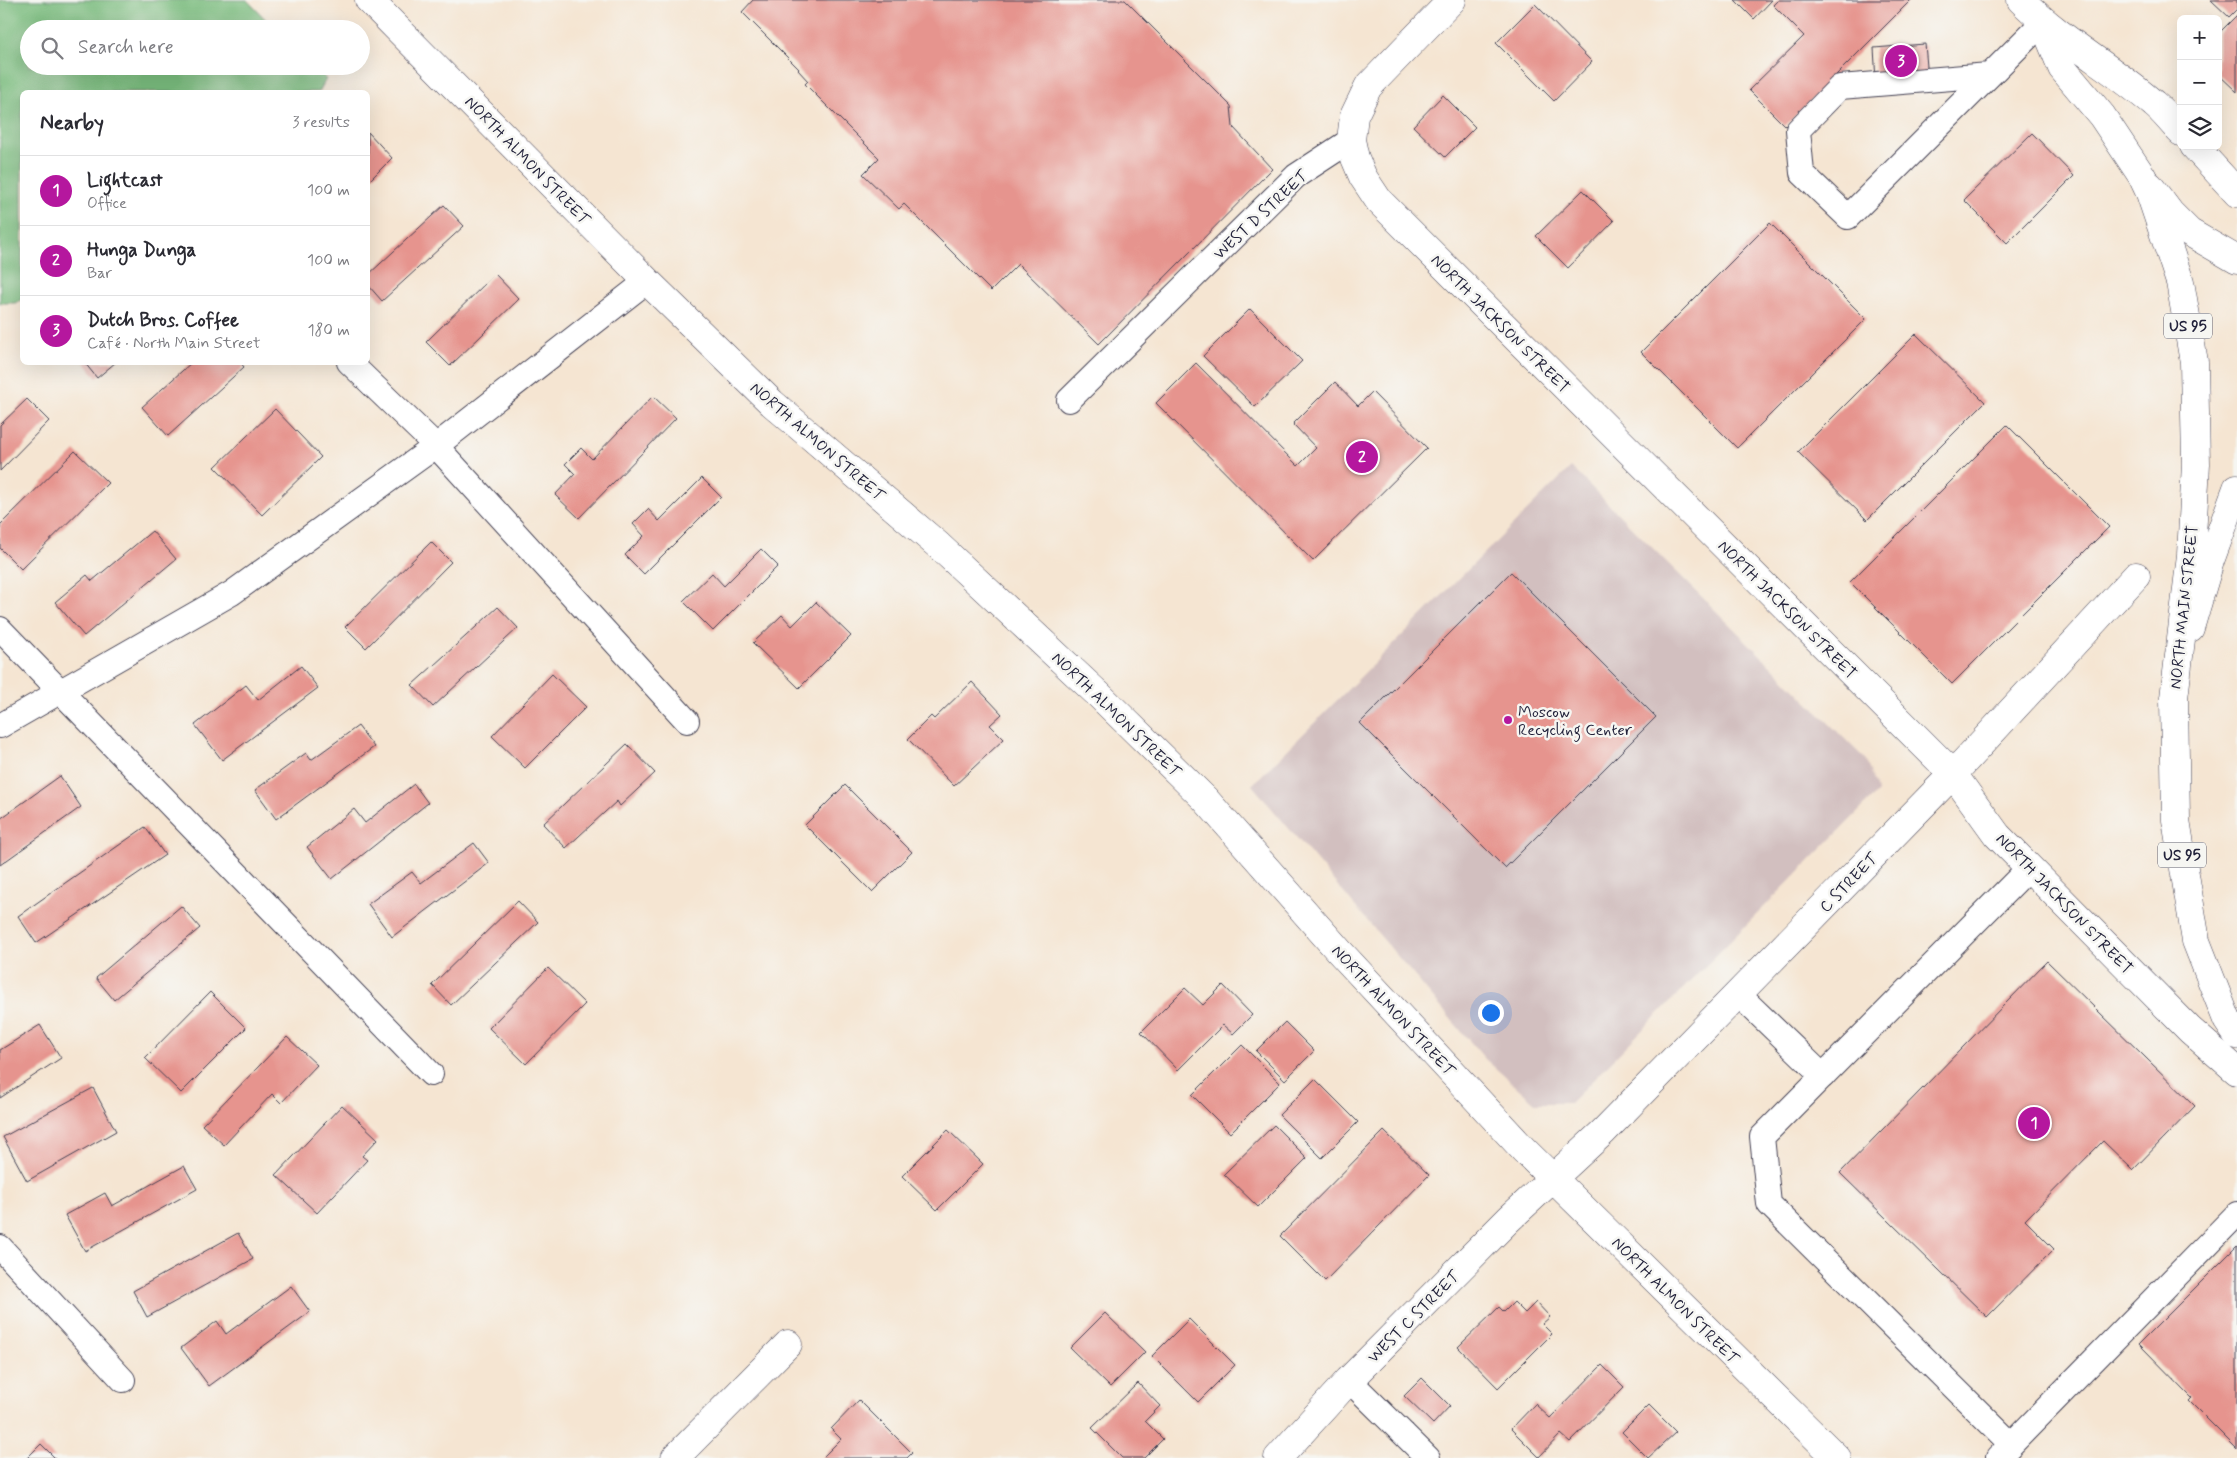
<!DOCTYPE html>
<html lang="en">
<head>
<meta charset="utf-8">
<style>
  :root { --surface:#fff; --page:#f7f7f7; --text:#2b2b33; --muted:#7c7c81; --line:#e1e1e2; --accent:#b5179e }
  body { margin:0; font-family:Mynerve,sans-serif; background:var(--page); color:var(--text) }
  .controls { position:absolute; right:15px; top:15px; display:grid; overflow:hidden; border-radius:8px; box-shadow:0 5px 20px #0002 }
  .controls button { width:45px; height:45px; display:grid; place-items:center; padding:0; border:0; border-bottom:1px solid var(--line); background:var(--surface); color:var(--text); font:25px sans-serif }
  .you { position:absolute; left:1490px; top:1012px; width:18px; height:18px; margin:-12px; border:4px solid #fff; border-radius:50%; background:#1a73e8; box-shadow:0 0 0 8px #1a73e833 }
  .badge { display:grid; place-items:center; width:32px; height:32px; border-radius:50%; background:var(--accent); color:#fff; font-size:16px; font-weight:700 }
  .pin { position:absolute; translate:-50% -50%; border:2px solid #fff; box-shadow:0 1px 5px #0006 }
  .list { margin:0; padding:0; list-style:none }
  h2 { display:flex; justify-content:space-between; align-items:center; height:65px; margin:0; padding:0 20px; font-size:21px }
  h2 small { font-size:16px; font-weight:400; color:var(--muted) }
  .list li { display:grid; grid-template-columns:32px 1fr auto; gap:15px; align-items:center; box-sizing:border-box; height:70px; padding:0 20px; border-top:1px solid var(--line) }
  .list b { display:block; font-size:19px; white-space:nowrap }
  .list p { margin:0; font-size:16px; white-space:nowrap; color:var(--muted) }
  .list em { font-size:16px; font-style:normal; color:var(--muted) }
  .icon { flex:none; width:28px; height:28px; fill:none; stroke:currentColor; stroke-width:2; stroke-linecap:round; stroke-linejoin:round }
  .map { position:relative; flex:none; width:2237px; height:1458px; overflow:hidden }
  .search { position:absolute; background:var(--surface); box-shadow:0 5px 20px #0002; left:20px; top:20px; width:350px; height:55px; display:flex; align-items:center; gap:12px; box-sizing:border-box; padding:0 18px; border-radius:28px; color:var(--muted); font-size:19px }
  .panel { position:absolute; background:var(--surface); box-shadow:0 5px 20px #0002; left:20px; top:90px; width:350px; height:275px; border-radius:8px }
  .map>svg:first-child { display:block }
  .industrial { fill:#d2bfbf }
  .forest { fill:#79bb7d; stroke:#4e6e5c }
  .building { fill:#e6948e }
  .lines { fill:none; stroke-linecap:round; stroke-linejoin:round }
  .service-casing { stroke:#423f52; stroke-width:26 }
  .minor-casing { stroke:#423f52; stroke-width:29 }
  .tertiary-casing { stroke:#423f52; stroke-width:29 }
  .trunk-casing { stroke:#423f52; stroke-width:29 }
  .service { stroke:#fff; stroke-width:24 }
  .minor { stroke:#fff; stroke-width:28 }
  .tertiary { stroke:#fff; stroke-width:28 }
  .trunk { stroke:#fff; stroke-width:28 }
  .poi-dot { fill:#b5179e; stroke:#f6f6f2; stroke-width:2 }
  .labels { text-anchor:middle; stroke-width:5; stroke-linejoin:round; paint-order:stroke }
  .shield { fill:#f6f6f2; stroke:#626272; stroke-width:1 }
  .shield-label { font-size:15px; font-weight:bold; fill:#22223b }
  .street-label { font-size:16px; fill:#22223b; stroke:#f6f6f2 }
  .poi-label { font-size:16px; fill:#22223b; stroke:#f6f6f2; text-anchor:start }
</style>
</head>
<body>
<div class="map">
<svg width="2237" height="1458" viewBox="0 0 2237 1458">
  <rect width="100%" height="100%" fill="#f6f6f2"/>
  <filter id="ink" filterUnits="userSpaceOnUse"><feTurbulence type="fractalNoise" baseFrequency=".02" numOctaves="2"/><feDisplacementMap in="SourceGraphic" scale="10" xChannelSelector="R" yChannelSelector="G"/><feConvolveMatrix kernelMatrix="1 2 1 2 8 2 1 2 1" color-interpolation-filters="sRGB"/></filter>
  <filter id="wash" filterUnits="userSpaceOnUse"><feTurbulence type="fractalNoise" baseFrequency=".0096" numOctaves="4" result="noise"/><feDisplacementMap in="SourceGraphic" scale="20" xChannelSelector="R" yChannelSelector="G"/><feGaussianBlur stdDeviation="1.12" result="paint"/><feColorMatrix in="noise" values="0 0 0 0 0 0 0 0 0 0 0 0 0 0 0 0 0 1.4 0 .05"/><feComposite in="paint" operator="in"/></filter>
  <g filter="url(#wash)">
    <rect width="100%" height="100%" fill="#f5e5d2"/>
    <path class="industrial" d="M1571,467L1865,759L1878,792L1570,1103H1535L1485,1059L1252,785Z"/>
    <path class="forest" d="M0,0H247L275,29H29V66H313L326,79L319,92H22V300L15,303H0Z"/>
    <g id="blocks">
      <g class="building">
        <path d="M753,0H1125L1231,106L1233,127L1272,169L1099,344L1018,264L991,291L904,204L899,209L863,174L879,158L805,84L808,81L798,70L799,69L742,12Z"/>
        <path d="M1735,0H1772L1754,19Z"/>
        <path d="M1778,0H1911L1785,126L1749,90L1804,36L1773,5Z"/>
        <path d="M2211,0H2237V9L2229,17Z"/>
        <path d="M1535,4L1592,62L1554,101L1496,43Z"/>
        <path d="M2237,15V92L2218,74V34Z"/>
        <path d="M1925,44L1928,78L1876,81L1874,48Z"/>
        <path d="M1443,95L1475,127L1445,157L1413,126Z"/>
        <path d="M368,132L392,158L368,182Z"/>
        <path d="M2032,133L2074,176L2007,243L1964,200Z"/>
        <path d="M1583,190L1614,221L1568,268L1536,236Z"/>
        <path d="M444,205L464,226L382,301L368,285V275Z"/>
        <path d="M1770,223L1866,319L1737,448L1641,352Z"/>
        <path d="M495,274L519,299L450,366L426,342Z"/>
        <path d="M1250,309L1302,361L1255,407L1203,356Z"/>
        <path d="M1916,334L1985,402L1867,520L1798,452Z"/>
        <path d="M84,362H116L97,378Z"/>
        <path d="M192,362H240L244,367L168,436L142,407Z"/>
        <path d="M1196,363L1298,466L1316,448L1293,424L1335,382L1358,406L1372,392L1427,448L1313,561L1156,403Z"/>
        <path d="M653,396L676,418L579,518L555,495L575,474L565,464L581,448L592,459Z"/>
        <path d="M27,399L49,421L0,471V425Z"/>
        <path d="M275,409L321,457L262,515L215,467Z"/>
        <path d="M2007,425L2109,527L1952,684L1850,582Z"/>
        <path d="M75,451L108,483L21,569L0,548V525Z"/>
        <path d="M702,478L721,497L644,574L625,555L644,536L633,524L648,509L659,521Z"/>
        <path d="M152,531L176,559L84,636L55,602L87,575L92,581Z"/>
        <path d="M431,542L451,562L366,648L345,627Z"/>
        <path d="M761,549L778,566L713,631L683,601L712,573L724,586Z"/>
        <path d="M1511,572L1656,717L1505,868L1360,723Z"/>
        <path d="M816,602L851,636L799,688L753,643L782,615L792,626Z"/>
        <path d="M498,607L518,628L433,707L412,685Z"/>
        <path d="M301,666L318,688L222,760L195,725L246,685L258,700Z"/>
        <path d="M552,674L586,707L525,768L492,736Z"/>
        <path d="M972,682L1002,714L990,725L1004,739L954,786L908,739L931,716L934,719Z"/>
        <path d="M358,726L374,747L276,819L255,790L306,753L311,760Z"/>
        <path d="M627,744L655,773L620,806L617,801L566,848L543,824Z"/>
        <path d="M60,776L81,807L0,865V819Z"/>
        <path d="M414,784L428,803L332,879L307,847L354,809L365,823Z"/>
        <path d="M845,785L912,852L872,892L805,825Z"/>
        <path d="M145,827L165,855L36,943L18,916Z"/>
        <path d="M474,843L489,863L392,937L368,904L412,872L421,883Z"/>
        <path d="M518,901L538,922L451,1005L432,985Z"/>
        <path d="M181,906L200,928L114,1000L96,978Z"/>
        <path d="M2047,961L2195,1106L2133,1170L2103,1141L2025,1220L2054,1249L1987,1317L1840,1173Z"/>
        <path d="M548,968L585,1004L526,1064L489,1028Z"/>
        <path d="M1223,985L1252,1015L1233,1034L1223,1025L1178,1070L1141,1032L1185,988L1203,1005Z"/>
        <path d="M210,992L246,1028L181,1093L145,1058Z"/>
        <path d="M1285,1022L1314,1051L1285,1080L1256,1051Z"/>
        <path d="M40,1025L61,1058L0,1098V1050Z"/>
        <path d="M287,1037L317,1065L281,1103L272,1094L224,1145L202,1125Z"/>
        <path d="M1242,1045L1280,1083L1230,1133L1192,1095Z"/>
        <path d="M1315,1079L1358,1122L1322,1158L1279,1115Z"/>
        <path d="M93,1088L116,1131L27,1181L3,1137Z"/>
        <path d="M342,1105L378,1139L362,1156L367,1160L317,1213L276,1175Z"/>
        <path d="M1274,1125L1307,1158L1258,1207L1224,1174Z"/>
        <path d="M948,1130L983,1164L937,1210L902,1176Z"/>
        <path d="M1384,1131L1429,1175L1325,1281L1280,1236Z"/>
        <path d="M184,1166L197,1189L85,1251L65,1215L105,1193L112,1206Z"/>
        <path d="M238,1233L253,1259L147,1317L133,1291Z"/>
        <path d="M2237,1246V1449L2189,1401L2192,1398L2139,1344Z"/>
        <path d="M291,1286L310,1312L209,1386L181,1348L217,1321L226,1334Z"/>
        <path d="M1514,1302L1525,1313L1536,1302L1550,1317L1542,1324L1552,1334L1498,1388L1458,1347L1499,1307L1504,1312Z"/>
        <path d="M1105,1313L1145,1352L1110,1387L1070,1348Z"/>
        <path d="M1189,1319L1235,1365L1198,1402L1152,1356Z"/>
        <path d="M1602,1365L1624,1387L1570,1442L1561,1434L1539,1457L1511,1429L1535,1404L1550,1418Z"/>
        <path d="M1422,1378L1450,1406L1433,1424L1404,1396Z"/>
        <path d="M1138,1383L1160,1406L1145,1421L1163,1439L1144,1458H1122L1092,1428Z"/>
        <path d="M859,1400L912,1453L907,1458H822L841,1439L831,1429Z"/>
        <path d="M1649,1405L1676,1432L1648,1458L1622,1432Z"/>
        <path d="M41,1444L55,1458H27Z"/>
      </g>
    </g>
  </g>
  <g filter="url(#ink)">
    <use href="#blocks" fill-opacity="0" stroke="#423f52" stroke-width="1"/>
    <g class="lines">
      <defs>
        <g id="service">
          <path d="M1989,75L1840,87L1798,130L1802,173L1848,217L2043,22"/>
          <path d="M349,362L436,446L687,721"/>
          <path d="M1069,400L1296,176L1351,140"/>
          <path d="M0,629L431,1074"/>
          <path d="M0,726L232,593L436,446L647,281"/>
          <path d="M1738,994L1823,1076"/>
          <path d="M0,1247L123,1380"/>
          <path d="M1349,1380L1428,1458"/>
          <path d="M2011,1444L1769,1204L1762,1137L2029,868"/>
          <path d="M1998,1458L2237,1214"/>
        </g>
        <g id="minor">
          <path d="M1452,0L1368,87L1354,116L1351,140L1355,158L1363,177L1379,201L1953,774L1997,835L2190,1030L2237,1071"/>
          <path d="M2149,185L2170,213L2189,232L2237,260"/>
          <path d="M2190,628L2210,561L2237,488"/>
          <path d="M675,1458L788,1344"/>
          <path d="M1278,1458L1349,1380L1509,1219L1603,1132L1953,774L2136,576"/>
        </g>
        <path id="tertiary" d="M369,0L647,281L772,403L939,546L1099,695L1205,799L1339,951L1524,1150L1837,1458"/>
        <g id="trunk">
          <path d="M2021,0C2061,40 2111,67 2154,104C2164,112 2172,123 2181,132"/>
          <path d="M2043,22L2062,68L2102,116L2142,176L2150,193L2180,282L2194,362L2196,464L2191,555L2174,698L2176,820L2196,941L2227,1020L2237,1035"/>
          <path d="M2194,146L2237,193"/>
        </g>
      </defs>
      <use href="#service" class="service-casing"/>
      <use href="#minor" class="minor-casing"/>
      <use href="#tertiary" class="tertiary-casing"/>
      <use href="#trunk" class="trunk-casing"/>
      <use href="#service" class="service"/>
      <use href="#minor" class="minor"/>
      <use href="#tertiary" class="tertiary"/>
      <use href="#trunk" class="trunk"/>
    </g>
  </g>
  <circle class="poi-dot" cx="1508" cy="720" r="5"/>
  <g class="labels">
    <g class="shield">
      <rect x="2164" y="313.5" width="48" height="25" rx="4"/>
      <rect x="2158" y="842.5" width="48" height="25" rx="4"/>
    </g>
    <g class="shield-label">
      <text x="2188" y="331">US 95</text>
      <text x="2182" y="860">US 95</text>
    </g>
    <g class="street-label">
      <text transform="translate(528 160) rotate(46)" y="6">NORTH ALMON STREET</text>
      <text transform="translate(1260 214) rotate(-43)" y="6">WEST D STREET</text>
      <text transform="translate(1501 323) rotate(45)" y="6">NORTH JACKSON STREET</text>
      <text transform="translate(818 441) rotate(41)" y="6">NORTH ALMON STREET</text>
      <text transform="translate(2183 607) rotate(-84)" y="6">NORTH MAIN STREET</text>
      <text transform="translate(1788 609) rotate(45)" y="6">NORTH JACKSON STREET</text>
      <text transform="translate(1117 714) rotate(44)" y="6">NORTH ALMON STREET</text>
      <text transform="translate(1848 882) rotate(-46)" y="6">C STREET</text>
      <text transform="translate(2065 903) rotate(46)" y="6">NORTH JACKSON STREET</text>
      <text transform="translate(1394 1010) rotate(47)" y="6">NORTH ALMON STREET</text>
      <text transform="translate(1676 1300) rotate(45)" y="6">NORTH ALMON STREET</text>
      <text transform="translate(1413 1316) rotate(-45)" y="6">WEST C STREET</text>
    </g>
    <g class="poi-label">
      <text x="1518" y="717">Moscow<tspan x="1518" dy="18">Recycling Center</tspan></text>
    </g>
  </g>
</svg>
<div class="controls">
<button>+</button>
<button>−</button>
<button><svg class="icon" aria-label="layers" viewBox="0 0 24 24"><path d="M12 4l9 5-9 5-9-5zM3 14l9 5 9-5"/></svg></button>
</div>
<div class="you"></div>
<div class="pin badge" style="left:2034px;top:1123px">1</div>
<div class="pin badge" style="left:1362px;top:457px">2</div>
<div class="pin badge" style="left:1901px;top:61px">3</div>
<div class="search"><svg class="icon" aria-label="search" viewBox="0 0 24 24"><circle cx="10" cy="10" r="6"/><path d="M15 15l6 6"/></svg>Search here</div>
<section class="panel">
<h2>Nearby<small>3 results</small></h2>
<ul class="list">
<li><span class="badge">1</span><div><b>Lightcast</b><p>Office</p></div><em>100 m</em></li>
<li><span class="badge">2</span><div><b>Hunga Dunga</b><p>Bar</p></div><em>100 m</em></li>
<li><span class="badge">3</span><div><b>Dutch Bros. Coffee</b><p>Café · North Main Street</p></div><em>180 m</em></li>
</ul>
</section>
</div>
</body>
</html>
